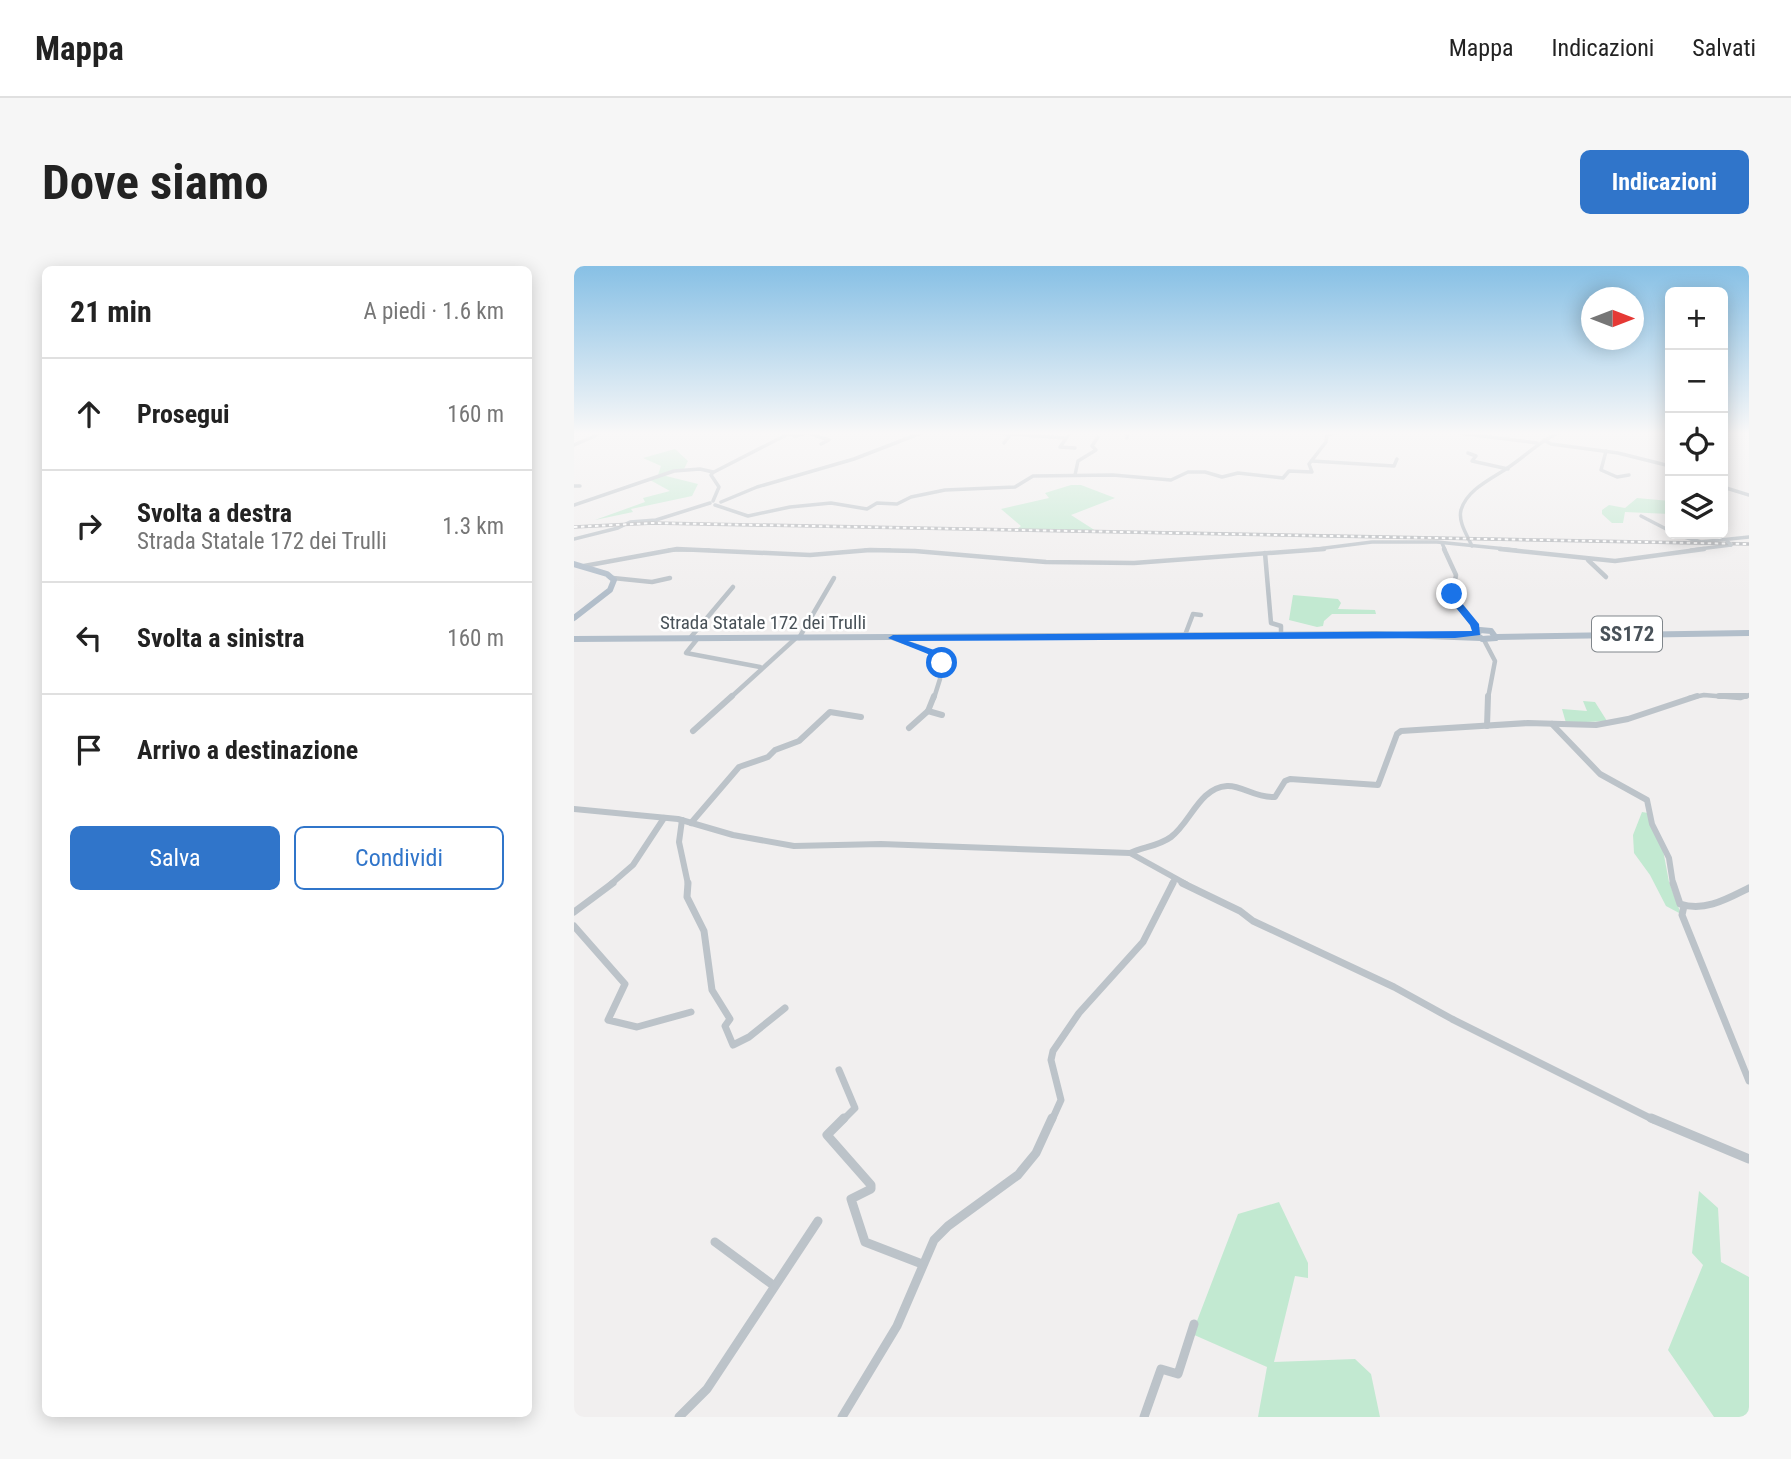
<!DOCTYPE html>
<html lang="it">
<head>
<meta charset="utf-8">
<style>
  :root { --surface:#fff; --page:#f6f6f6; --text:#222; --muted:#767676; --line:#e0e0e0; --accent:#3075ca }
  body { margin:0; font-family:"Roboto Condensed",sans-serif; background:var(--page); color:var(--text) }
  .controls { position:absolute; right:21px; top:21px; display:grid; overflow:hidden; border-radius:10px; box-shadow:0 4px 18px #0003 }
  .controls button { width:63px; height:63px; display:grid; place-items:center; padding:0; border:0; border-bottom:2px solid var(--line); background:var(--surface); color:var(--text); font:35px sans-serif }
  .compass { position:absolute; left:1007px; top:21px; width:63px; height:63px; border-radius:50%; background:var(--surface); box-shadow:0 4px 18px #0003; rotate:90deg }
  .stop { position:absolute; width:21px; height:21px; margin:-16px; border:5px solid #1a73e8; border-radius:50%; background:#fff }
  .stop.end { background:#1a73e8; border-color:#fff; box-shadow:0 2px 7px #0008 }
  .list { margin:0; padding:0; list-style:none }
  h2 { display:flex; justify-content:space-between; align-items:center; height:91px; margin:0; padding:0 28px; font-size:30px }
  h2 small { font-size:23px; font-weight:400; color:var(--muted) }
  .list li { display:grid; grid-template-columns:46px 1fr auto; gap:21px; align-items:center; box-sizing:border-box; height:112px; padding:0 28px; border-top:2px solid var(--line) }
  .list b { display:block; font-size:26px; white-space:nowrap }
  .list p { margin:0; font-size:23px; white-space:nowrap; color:var(--muted) }
  .list em { font-size:23px; font-style:normal; color:var(--muted) }
  .actions { display:flex; gap:14px; padding:21px 28px }
  .actions a { flex:1; padding:16px 0; border:2px solid var(--accent); border-radius:10px; text-align:center; font-size:24px; color:var(--accent) }
  .actions .main { background:var(--accent); color:#fff }
  .icon { flex:none; width:38px; height:38px; fill:none; stroke:currentColor; stroke-width:2; stroke-linecap:round; stroke-linejoin:round }
  .map { position:relative; flex:none; width:1175px; height:1151px; overflow:hidden; border-radius:10px }
  header { display:flex; align-items:center; gap:42px; box-sizing:border-box; height:98px; padding:0 35px; background:var(--surface); border-bottom:2px solid var(--line) }
  header strong { font-size:33px }
  nav { display:flex; gap:38px; margin-inline-start:auto; font-size:24px }
  .intro { display:flex; align-items:center; justify-content:space-between; box-sizing:border-box; height:168px; padding:0 42px }
  h1 { margin:0; font-size:49px }
  .button { padding:18px 32px; border-radius:10px; background:var(--accent); color:#fff; font-size:24px; font-weight:700 }
  main { display:flex; gap:42px; padding:0 42px }
  aside { flex:1; background:var(--surface); border-radius:10px; box-shadow:0 4px 18px #0003 }
  .map>svg:first-child { display:block }
  .green { fill:#c2e9d1 }
  .lines { fill:none; stroke-linecap:round; stroke-linejoin:round }
  .minor-far4 { stroke:#bcc3c9; stroke-width:3.5 }
  .minor-far3 { stroke:#bcc3c9; stroke-width:4.5 }
  .minor-far2 { stroke:#bcc3c9; stroke-width:6 }
  .minor-far1 { stroke:#bcc3c9; stroke-width:7 }
  .minor { stroke:#bcc3c9; stroke-width:9 }
  .major { stroke:#b2beca; stroke-width:6 }
  .rail-casing { stroke:#b1b4b8; stroke-width:3.5 }
  .rail { stroke:#fff; stroke-width:2; stroke-dasharray:3.5; stroke-linecap:butt }
  .minor-bridge { stroke:#bcc3c9; stroke-width:3.5 }
  .route { fill:#1a73e8 }
  .labels { text-anchor:middle; stroke-width:5; stroke-linejoin:round; paint-order:stroke }
  .far-street-label { font-size:19px; fill:#495259; stroke:#fff }
  .shield { fill:#fff; stroke:#80868b; stroke-width:2 }
  .shield-label { font-size:21px; font-weight:bold; fill:#495259 }
</style>
</head>
<body>
<header>
<strong>Mappa</strong>
<nav><a>Mappa</a><a>Indicazioni</a><a>Salvati</a></nav>
</header>
<div class="intro"><h1>Dove siamo</h1><a class="button">Indicazioni</a></div>
<main>
<aside>
<h2>21 min<small>A piedi · 1.6 km</small></h2>
<ul class="list">
<li><svg class="icon" aria-label="ahead" viewBox="0 0 24 24"><path d="M12 20V5M6 11l6-6 6 6"/></svg><div><b>Prosegui</b></div><em>160 m</em></li>
<li><svg class="icon" aria-label="right" viewBox="0 0 24 24"><path d="M7 20v-9h11M14 6l5 5-5 5"/></svg><div><b>Svolta a destra</b><p>Strada Statale 172 dei Trulli</p></div><em>1.3 km</em></li>
<li><svg class="icon" aria-label="left" viewBox="0 0 24 24"><path d="M17 20v-9H6M10 6l-5 5 5 5"/></svg><div><b>Svolta a sinistra</b></div><em>160 m</em></li>
<li><svg class="icon" aria-label="arrive" viewBox="0 0 24 24"><path d="M6 21V4h12l-3 4 3 4H6"/></svg><div><b>Arrivo a destinazione</b></div></li>
</ul>
<div class="actions"><a class="main">Salva</a><a>Condividi</a></div>
</aside>
<div class="map">
<svg width="1175" height="1151" viewBox="0 0 1175 1151">
  <rect width="100%" height="100%" fill="#f1efef"/>
  <g class="green">
    <path d="M101,183L114,195L110,203L88,209L124,218L118,230L57,243L59,246L21,254L71,236L69,232L96,225L76,214L84,209L87,200L69,192Z"/>
    <path d="M497,219H507L541,232L497,249L522,265L442,264L447,260L427,243L475,232L471,227Z"/>
    <path d="M1063,232L1096,235V248L1051,246L1049,257H1038L1028,248V244L1035,239L1051,242Z"/>
    <path d="M719,329L764,333L767,337L764,343L801,344L802,348H758L750,355L749,360L743,361L715,354Z"/>
    <path d="M1009,435L1021,436L1033,455L992,457L988,443L1013,445Z"/>
    <path d="M1068,546L1074,547L1089,584L1095,616L1107,648L1092,640L1076,609L1060,587L1059,569Z"/>
    <path d="M1125,925L1144,942L1147,996L1175,1011V1151H1140L1094,1084L1129,999L1118,987Z"/>
    <path d="M705,936L734,997V1012L721,1010L700,1096L781,1093L797,1108L806,1151H684L693,1101L618,1068L664,948Z"/>
  </g>
  <g class="lines">
    <g class="minor-far4">
      <path d="M213,167L221,170L234,167L255,174L247,178"/>
      <path d="M419,167L492,172"/>
      <path d="M496,167L486,181L501,182"/>
      <path d="M884,167L963,177"/>
      <path d="M553,172L554,167"/>
      <path d="M970,174L977,178L1044,187L1096,200"/>
      <path d="M430,177L437,168"/>
      <path d="M0,179L23,169"/>
      <path d="M1032,185L1027,204L1043,211L1055,209"/>
      <path d="M894,187L902,190L898,195L934,203"/>
      <path d="M738,195L820,200L823,193"/>
      <path d="M138,207L214,168"/>
      <path d="M501,209L504,195L522,184L518,180L524,171"/>
      <path d="M0,220H6"/>
      <path d="M1149,221L1175,229"/>
      <path d="M147,236L183,221L280,193L347,167"/>
      <path d="M0,239L100,205L126,203L139,206L137,209L145,221L139,235"/>
      <path d="M141,239L174,250L216,241L257,237L293,243L303,237L323,238L337,231L371,224L441,221L459,210L539,209L597,214L614,206H631L648,211L664,207L709,212L715,205L738,206L735,198L752,176L753,169L763,167"/>
      <path d="M1067,250L1096,265"/>
      <path d="M1100,268L1127,276L1175,271"/>
      <path d="M0,273L44,262L56,256L82,254L136,237"/>
      <path d="M868,277L871,284"/>
      <path d="M898,280C893,269 884,256 887,244C893,223 919,212 935,201C953,189 963,177 984,167"/>
      <path d="M95,284H135"/>
      <path d="M291,284H316"/>
      <path d="M735,284L798,276H863L942,284"/>
      <path d="M1117,284L1157,279"/>
    </g>
    <g class="minor-far3">
      <path d="M870,283L882,309L878,332L904,366"/>
      <path d="M926,283L1041,295L1130,283"/>
      <path d="M691,287L697,357L707,360V369"/>
      <path d="M1014,294L1032,311"/>
      <path d="M10,300L103,283L236,289L296,284L341,285L472,296L560,297L750,283"/>
      <path d="M39,312L78,316L96,312"/>
      <path d="M611,369L619,348L627,349"/>
      <path d="M116,372L159,321"/>
      <path d="M124,372L112,387L186,401"/>
      <path d="M225,372L260,312"/>
      <path d="M319,372L351,383L366,395V413L360,432"/>
      <path d="M910,374L921,395L914,432"/>
      <path d="M156,432L222,372"/>
      <path d="M1115,432L1130,429L1166,432"/>
      <path d="M1167,432L1175,429"/>
    </g>
    <g class="minor-far2">
      <path d="M360,430L354,445L368,449"/>
      <path d="M1145,430H1172"/>
      <path d="M978,458L1026,508L1073,534L1078,558L1095,592L1099,618"/>
      <path d="M913,460L914,430"/>
      <path d="M335,462L354,445"/>
      <path d="M119,465L158,430"/>
      <path d="M0,543L104,553L159,569L220,580L307,578L556,587L612,618"/>
      <path d="M108,554L105,576L114,618"/>
      <path d="M117,557L165,501L194,491L201,484L225,475L256,446L287,451"/>
      <path d="M556,587C569,581 585,580 597,571C617,556 625,522 653,520C668,519 681,532 701,531L711,515L716,513L804,519L823,468L827,465L954,457L1022,459L1054,453L1123,430"/>
      <path d="M37,618L59,599L90,552"/>
      <path d="M598,618L601,613"/>
    </g>
    <g class="minor-far1">
      <path d="M114,617L113,631L130,665L138,724L156,753L151,760L159,779L175,771L211,742"/>
      <path d="M608,617L666,645L679,655L820,721L878,753L1080,854"/>
      <path d="M1099,617L1106,638C1131,646 1153,633 1175,622"/>
      <path d="M1110,640L1108,649L1175,815"/>
      <path d="M0,646L39,617"/>
      <path d="M0,660L51,718L34,754L63,761L117,746"/>
      <path d="M265,804L281,842L269,854"/>
      <path d="M478,854L487,834L477,794L479,785L505,747L569,676L599,617"/>
    </g>
    <g class="minor">
      <path d="M270,852L253,869L297,919V923L277,933L291,976L348,998"/>
      <path d="M1077,852L1175,893"/>
      <path d="M141,976L199,1019"/>
      <path d="M105,1151L133,1123L244,955"/>
      <path d="M268,1151L323,1060L360,974L374,960L444,909L462,887L478,852"/>
      <path d="M570,1151L587,1103L604,1108L620,1058"/>
    </g>
    <g class="major">
      <path d="M0,298L33,308L40,314L36,324L0,352"/>
      <path d="M906,364L917,365L922,372L908,373L903,369Z"/>
      <path d="M923,371L1175,367"/>
      <path d="M0,373L802,368L906,372"/>
    </g>
    <defs>
      <path id="rail" d="M0,261L79,257L1175,278"/>
    </defs>
    <use href="#rail" class="rail-casing"/>
    <use href="#rail" class="rail"/>
    <path class="minor-bridge" d="M1153,275L1157,279"/>
  </g>
  <linearGradient id="sky" x2="0" y2="1"><stop stop-color="#87c0e5"/><stop offset="0.51" stop-color="#f9f8f8"/><stop offset="1" stop-color="#f9f8f8" stop-opacity="0"/></linearGradient>
  <rect width="1175" height="328" fill="url(#sky)"/>
  <path class="route" d="M878,325L905,358L906,369L881,372L334,375L366,386L372,397L368,399L359,390L314,372L319,369L898,365L896,359L874,332V328Z"/>
  <g class="labels">
    <g class="far-street-label">
      <text x="189" y="363">Strada Statale 172 dei Trulli</text>
    </g>
    <rect class="shield" x="1018" y="350.5" width="70" height="35" rx="5"/>
    <g class="shield-label">
      <text x="1053" y="375">SS172</text>
    </g>
  </g>
</svg>
<div class="controls">
<button>+</button>
<button>−</button>
<button><svg class="icon" aria-label="locate" viewBox="0 0 24 24"><circle cx="12" cy="12" r="6"/><path d="M12 2v4M12 18v4M2 12h4M18 12h4"/></svg></button>
<button><svg class="icon" aria-label="layers" viewBox="0 0 24 24"><path d="M12 4l9 5-9 5-9-5zM3 14l9 5 9-5"/></svg></button>
</div>
<svg class="compass" viewBox="-18 -18 36 36"><path d="M0-13l5 13h-10z" fill="#e53935"/><path d="M0 13l5-13h-10z" fill="#767676"/></svg>
<div class="stop" style="left:368px;top:397px"></div>
<div class="stop end" style="left:878px;top:328px"></div>
</div>
</main>
</body>
</html>
